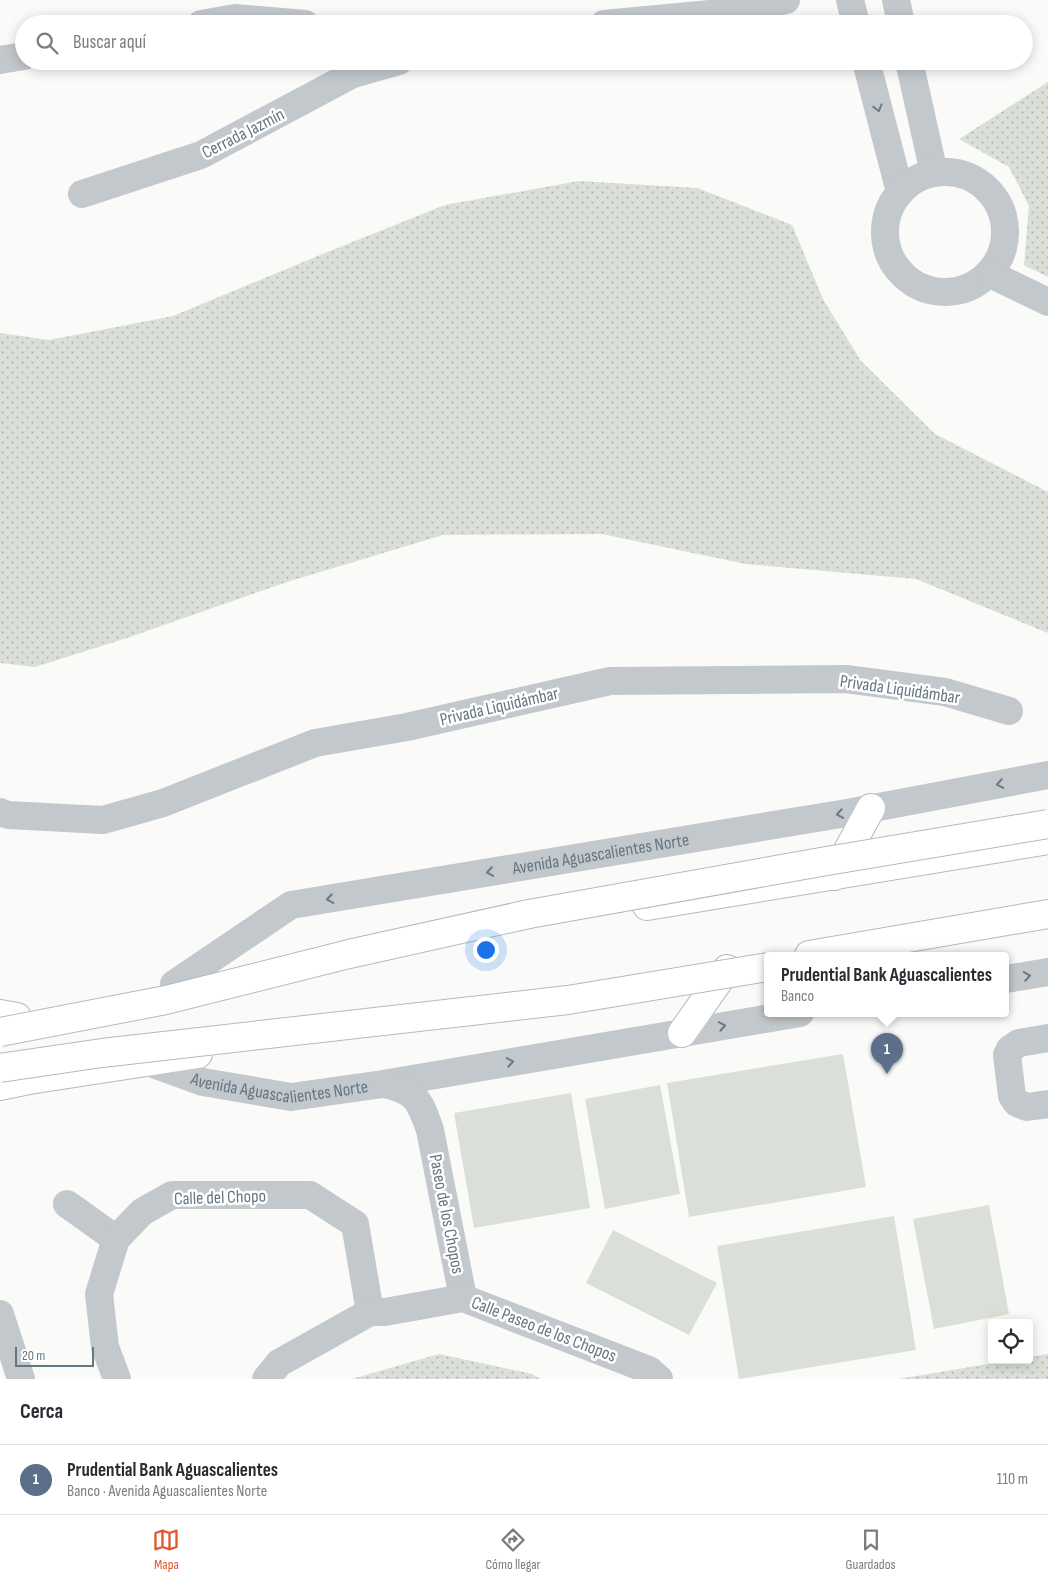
<!DOCTYPE html>
<html lang="es">
<head>
<meta charset="utf-8">
<style>
  :root { --surface:#fff; --page:#f2f2f3; --text:#2b2b33; --muted:#7c7c81; --line:#e1e1e2; --accent:#e4572e }
  body { margin:0; font-family:"Sofia Sans Condensed",sans-serif; background:var(--page); color:var(--text) }
  .controls { position:absolute; right:15px; bottom:15px; display:grid; overflow:hidden; border-radius:5px; box-shadow:0 2px 12px #0003 }
  .controls button { width:45px; height:45px; display:grid; place-items:center; padding:0; border:0; border-bottom:1px solid var(--line); background:var(--surface); color:var(--text); font:25px sans-serif }
  .scale { position:absolute; left:15px; bottom:12px; width:79px; box-sizing:border-box; padding-left:5px; border:2px solid #657683; border-top:0; font-size:14px; line-height:18px; white-space:nowrap; color:#657683; -webkit-text-stroke:4px #fff; paint-order:stroke }
  .you { position:absolute; left:485px; top:949px; width:18px; height:18px; margin:-12px; border:4px solid #fff; border-radius:50%; background:#1a73e8; box-shadow:0 0 0 8px #1a73e833 }
  .badge { display:grid; place-items:center; width:32px; height:32px; border-radius:50%; background:var(--accent); color:#fff; font-size:16px; font-weight:700 }
  .pin { position:absolute; translate:-50% -41px; filter:drop-shadow(0 1px 2px #0008) }
  .pin::after { content:''; position:absolute; top:26px; width:18px; height:15px; background:inherit; clip-path:polygon(0 0,100% 0,50% 100%) }
  .popup { position:absolute; left:764px; top:952px; width:245px; height:65px; box-sizing:border-box; display:grid; place-content:center; border-radius:5px; background:var(--surface); filter:drop-shadow(0 1px 4px #0005); font-size:16px; white-space:nowrap; color:var(--muted) }
  .popup b { font-size:19px; color:var(--text) }
  .popup::after { content:''; position:absolute; left:50%; top:100%; margin-left:-10px; border:10px solid transparent; border-top-color:var(--surface) }
  .list { margin:0; padding:0; list-style:none }
  h2 { display:flex; justify-content:space-between; align-items:center; height:65px; margin:0; padding:0 20px; font-size:21px }
  h2 small { font-size:16px; font-weight:400; color:var(--muted) }
  .list li { display:grid; grid-template-columns:32px 1fr auto; gap:15px; align-items:center; box-sizing:border-box; height:70px; padding:0 20px; border-top:1px solid var(--line) }
  .list b { display:block; font-size:19px; white-space:nowrap }
  .list p { margin:0; font-size:16px; white-space:nowrap; color:var(--muted) }
  .list em { font-size:16px; font-style:normal; color:var(--muted) }
  .icon { flex:none; width:28px; height:28px; fill:none; stroke:currentColor; stroke-width:2; stroke-linecap:round; stroke-linejoin:round }
  .map { position:relative; flex:none; width:1048px; height:1379px; overflow:hidden }
  .search { position:absolute; background:var(--surface); box-shadow:0 2px 12px #0003; left:15px; right:15px; top:15px; height:55px; display:flex; align-items:center; gap:12px; box-sizing:border-box; padding:0 18px; border-radius:28px; color:var(--muted); font-size:19px }
  .sheet { height:135px; background:var(--surface) }
  nav { display:flex; justify-content:space-around; align-items:center; box-sizing:border-box; height:70px; border-top:1px solid var(--line); background:var(--surface); font-size:14px; color:var(--muted) }
  nav a { display:grid; justify-items:center; gap:2px }
  nav .on { color:var(--accent) }
  .map>svg:first-child { display:block }
  .grass { fill:url(#grass-dots) }
  .pitch { fill:#dadfd7 }
  .lines { fill:none; stroke-linecap:round; stroke-linejoin:round }
  .major-casing { stroke:#b5babe; stroke-width:30 }
  .minor { stroke:#c3c8cc; stroke-width:28 }
  .major { stroke:#fff; stroke-width:28 }
  .major-bridge-casing { stroke:#b5babe; stroke-width:30; stroke-linecap:butt }
  .major-bridge { stroke:#fff; stroke-width:28 }
  .oneway { stroke:#6a7a87 }
  .labels { text-anchor:middle; stroke-width:5; stroke-linejoin:round; paint-order:stroke }
  .street-label { font-size:18px; fill:#657683; stroke:#fff }
</style>
</head>
<body>
<div class="map">
<svg width="1048" height="1379" viewBox="0 0 1048 1379">
  <defs>
    <pattern id="grass-dots" width="8" height="8" patternUnits="userSpaceOnUse" patternTransform="scale(1.25)"><rect width="8" height="8" fill="#dadfd7"/><path d="M2 2h.1M6 6h.1" fill="none" stroke="#b4b9b4" stroke-width="1.8" stroke-linecap="round"/></pattern>
  </defs>
  <rect width="100%" height="100%" fill="#fafaf8"/>
  <g class="grass">
    <path d="M1048,82V277L1024,265L1029,206L1009,167L959,139Z"/>
    <path d="M579,181L697,188L792,225L824,301L861,361L935,434L1048,492V633L916,579L746,564L602,534L443,535L287,582L127,638L35,667L0,663V333L49,340L173,316L320,255L445,205Z"/>
    <path d="M439,1354L532,1374L540,1379H352Z"/>
    <path d="M1048,1354V1379H898L1012,1360H1029V1357Z"/>
  </g>
  <g class="pitch">
    <path d="M843,1054L866,1187L689,1217L667,1083Z"/>
    <path d="M660,1085L680,1194L605,1209L585,1099Z"/>
    <path d="M571,1093L590,1208L474,1228L454,1113Z"/>
    <path d="M989,1205L1009,1314L934,1329L913,1219Z"/>
    <path d="M894,1216L916,1350L739,1379L717,1246Z"/>
    <path d="M613,1230L717,1283L689,1335L586,1283Z"/>
  </g>
  <g class="lines">
    <defs>
      <g id="major">
        <path d="M834,876L871,808"/>
        <path d="M647,906L1048,840"/>
        <path d="M809,955L1048,914"/>
        <path d="M0,1014L17,1017"/>
        <path d="M682,1033L727,969"/>
        <path d="M0,1086L29,1080L198,1054"/>
      </g>
    </defs>
    <use href="#major" class="major-casing"/>
    <g class="minor">
      <path d="M850,0L856,24"/>
      <path d="M896,0L901,24"/>
      <path d="M201,24L235,18L305,24"/>
      <path d="M604,24L741,11L786,0"/>
      <path d="M0,60L24,56"/>
      <path d="M866,61L900,192"/>
      <path d="M909,61L934,173"/>
      <circle cx="945" cy="232" r="60"/>
      <path d="M82,194L201,155L353,74L399,61"/>
      <path d="M990,274L1048,302"/>
      <path d="M0,812L8,815L103,820L163,803L315,743L407,727L610,681L846,679L945,692L1009,711"/>
      <path d="M1006,979L1048,972"/>
      <path id="s1" d="M174,984L291,905L847,813L1048,775"/>
      <path d="M1048,1038L1019,1043L1010,1049L1007,1055L1012,1096L1017,1103L1027,1107L1048,1104"/>
      <path id="s2" d="M148,1062L203,1082L291,1097L383,1084L800,1013"/>
      <path d="M383,1084C416,1090 420,1101 430,1130L463,1298"/>
      <path d="M67,1204L116,1239"/>
      <path d="M0,1314L21,1379"/>
      <path d="M117,1379L105,1347L99,1294L116,1239L142,1212L172,1195H310L355,1224L370,1312"/>
      <path d="M266,1379L279,1363L370,1312H385L463,1298L649,1370L659,1379"/>
    </g>
    <use href="#major" class="major"/>
    <defs>
      <g id="major-bridge">
        <path d="M0,1032L166,1000L349,954L529,914L821,862L1048,824"/>
        <path d="M0,1068L102,1053L568,1000L768,967"/>
      </g>
    </defs>
    <use href="#major-bridge" class="major-bridge-casing"/>
    <use href="#major-bridge" class="major-bridge"/>
  </g>
  <defs><path id="oneway-chevron" d="M-2-3.5L2.5 0L-2 3.5" fill="none" stroke-width="1.6" stroke-linecap="round" stroke-linejoin="round" transform="scale(1.25)"/></defs>
  <g class="oneway">
    <use href="#oneway-chevron" transform="translate(878 108) rotate(75)"/>
    <use href="#oneway-chevron" transform="translate(1000 784) rotate(170)"/>
    <use href="#oneway-chevron" transform="translate(840 814) rotate(170)"/>
    <use href="#oneway-chevron" transform="translate(490 872) rotate(171)"/>
    <use href="#oneway-chevron" transform="translate(330 899) rotate(171)"/>
    <use href="#oneway-chevron" transform="translate(1027 976) rotate(-9)"/>
    <use href="#oneway-chevron" transform="translate(722 1026) rotate(-10)"/>
    <use href="#oneway-chevron" transform="translate(510 1062) rotate(-10)"/>
  </g>
  <g class="labels">
    <g class="street-label">
      <text transform="translate(243 133) rotate(-27)" y="6">Cerrada Jazmín</text>
      <text transform="translate(900 689) rotate(8)" y="6">Privada Liquidámbar</text>
      <text transform="translate(499 706) rotate(-13)" y="6">Privada Liquidámbar</text>
      <text dy="6" stroke="none"><textPath href="#s1" startOffset="455">Avenida Aguascalientes Norte</textPath></text>
      <text dy="6" stroke="none"><textPath href="#s2" startOffset="136">Avenida Aguascalientes Norte</textPath></text>
      <text transform="translate(220 1197) rotate(-2)" y="6">Calle del Chopo</text>
      <text transform="translate(447 1214) rotate(79)" y="6">Paseo de los Chopos</text>
      <text transform="translate(544 1329) rotate(21)" y="6">Calle Paseo de los Chopos</text>
    </g>
  </g>
</svg>
<div class="controls">
<button><svg class="icon" aria-label="locate" viewBox="0 0 24 24"><circle cx="12" cy="12" r="6"/><path d="M12 2v4M12 18v4M2 12h4M18 12h4"/></svg></button>
</div>
<div class="scale">20 m</div>
<div class="you"></div>
<div class="pin badge" style="left:887px;top:1074px;background:#5c6f8a">1</div>
<div class="popup"><b>Prudential Bank Aguascalientes</b>Banco</div>
<div class="search"><svg class="icon" aria-label="search" viewBox="0 0 24 24"><circle cx="10" cy="10" r="6"/><path d="M15 15l6 6"/></svg>Buscar aquí</div>
</div>
<section class="sheet">
<h2>Cerca<small></small></h2>
<ul class="list">
<li><span class="badge" style="background:#5c6f8a">1</span><div><b>Prudential Bank Aguascalientes</b><p>Banco · Avenida Aguascalientes Norte</p></div><em>110 m</em></li>
</ul>
</section>
<nav>
<a class="on"><svg class="icon" aria-label="map" viewBox="0 0 24 24"><path d="M3 6l6-2 6 2 6-2v14l-6 2-6-2-6 2zM9 4v14M15 6v14"/></svg>Mapa</a>
<a><svg class="icon" aria-label="directions" viewBox="0 0 24 24"><path d="M12 3l9 9-9 9-9-9zM9 14v-3h6M13 9l2 2-2 2"/></svg>Cómo llegar</a>
<a><svg class="icon" aria-label="saved" viewBox="0 0 24 24"><path d="M7 4h10v16l-5-4-5 4z"/></svg>Guardados</a>
</nav>
</body>
</html>
